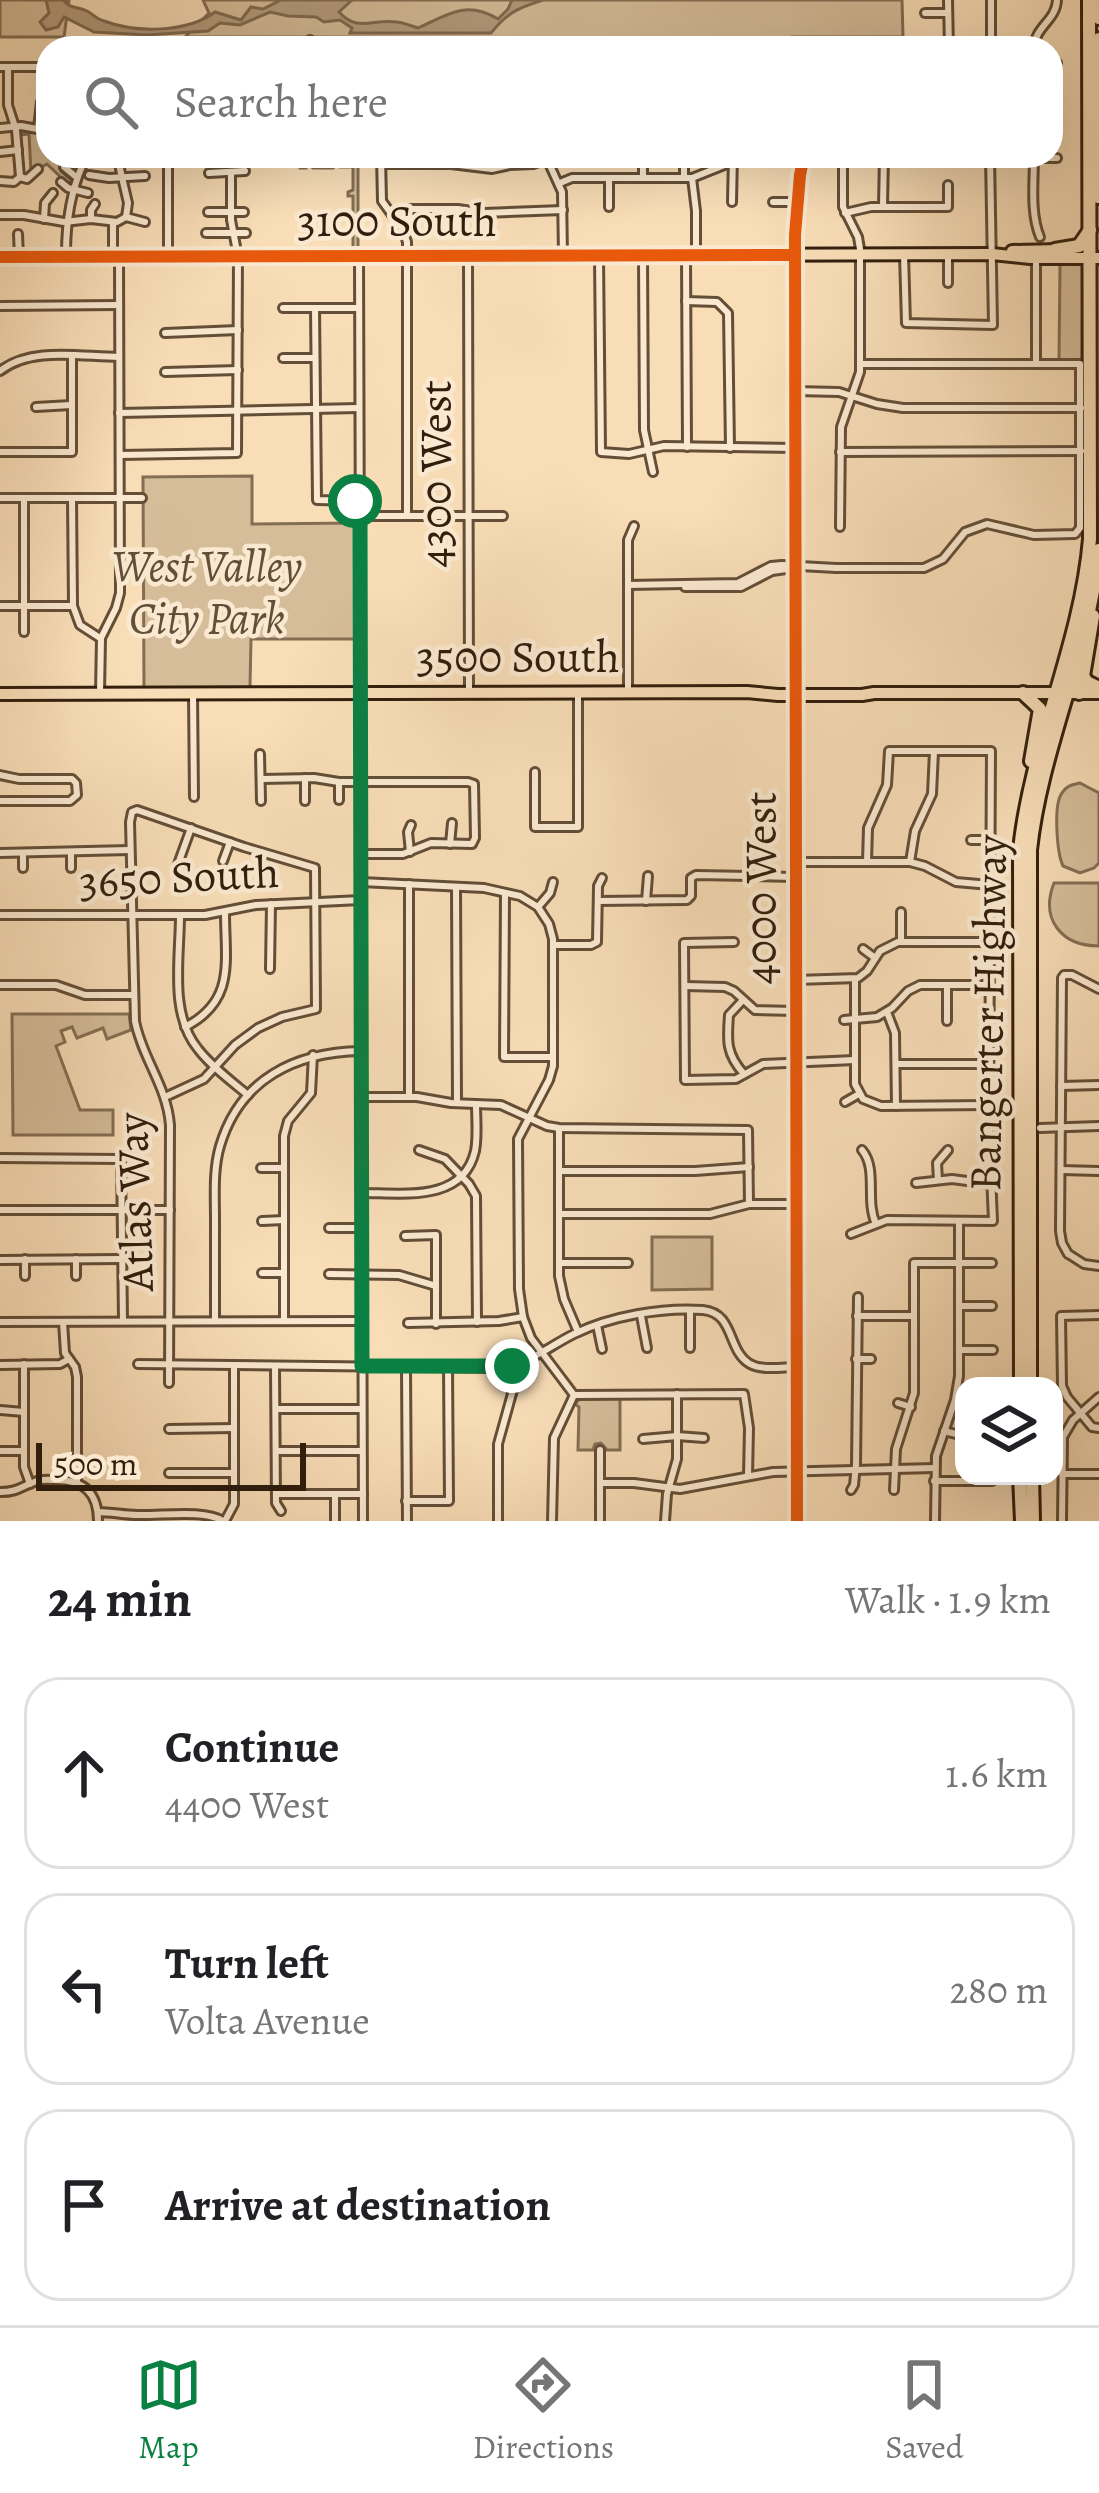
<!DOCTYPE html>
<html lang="en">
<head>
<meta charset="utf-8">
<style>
  :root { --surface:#fff; --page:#f6f6f6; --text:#202124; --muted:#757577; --line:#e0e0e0; --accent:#0b8043 }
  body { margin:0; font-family:Alegreya,serif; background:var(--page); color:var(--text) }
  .controls { position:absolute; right:36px; bottom:36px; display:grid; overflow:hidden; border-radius:24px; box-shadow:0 12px 48px #0002 }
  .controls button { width:108px; height:108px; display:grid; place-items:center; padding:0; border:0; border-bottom:3px solid var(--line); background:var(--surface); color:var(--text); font:60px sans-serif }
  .scale { position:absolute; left:36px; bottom:30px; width:270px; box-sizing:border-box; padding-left:12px; border:6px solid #321e0c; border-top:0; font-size:33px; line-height:42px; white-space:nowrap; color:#321e0c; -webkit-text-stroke:9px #fae9d0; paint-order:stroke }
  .stop { position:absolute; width:36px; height:36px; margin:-27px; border:9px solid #0b8043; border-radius:50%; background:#fff }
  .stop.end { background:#0b8043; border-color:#fff; box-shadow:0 3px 12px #0008 }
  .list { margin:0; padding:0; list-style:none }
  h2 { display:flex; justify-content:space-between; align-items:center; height:156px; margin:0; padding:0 48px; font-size:51px }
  h2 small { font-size:39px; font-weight:400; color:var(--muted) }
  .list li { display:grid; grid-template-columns:78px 1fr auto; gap:36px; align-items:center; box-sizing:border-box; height:192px; margin:0 24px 24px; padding:0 24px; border:3px solid var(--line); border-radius:36px }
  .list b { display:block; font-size:45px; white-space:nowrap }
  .list p { margin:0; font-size:39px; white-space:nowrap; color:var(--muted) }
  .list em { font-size:39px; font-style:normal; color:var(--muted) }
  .icon { flex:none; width:66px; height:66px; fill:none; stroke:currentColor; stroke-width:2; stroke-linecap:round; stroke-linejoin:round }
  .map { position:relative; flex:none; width:1099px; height:1521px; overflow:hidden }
  .search { position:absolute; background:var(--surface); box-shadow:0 12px 48px #0002; left:36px; right:36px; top:36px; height:132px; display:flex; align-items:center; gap:30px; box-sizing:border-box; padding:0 42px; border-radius:36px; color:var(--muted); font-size:45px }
  .sheet { height:804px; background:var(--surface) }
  nav { display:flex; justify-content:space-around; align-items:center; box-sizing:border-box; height:168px; border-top:3px solid var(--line); background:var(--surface); font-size:33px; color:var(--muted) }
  nav a { display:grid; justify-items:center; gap:6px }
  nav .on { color:var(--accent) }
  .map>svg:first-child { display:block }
  .green { fill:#d6bd9a; stroke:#846e53; stroke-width:3 }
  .water { fill:#b59c7d; stroke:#816a50; stroke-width:3 }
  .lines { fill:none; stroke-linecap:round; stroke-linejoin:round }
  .minor-casing { stroke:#644e37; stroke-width:12 }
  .major-casing { stroke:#321e0c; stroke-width:16 }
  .highway-casing { stroke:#321e0c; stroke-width:18 }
  .minor { stroke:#fae9d0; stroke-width:6 }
  .major { stroke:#f8ddb7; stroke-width:10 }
  .highway { stroke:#f8ddb7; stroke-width:12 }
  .cycleway-casing { stroke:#fae9d0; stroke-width:20 }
  .cycleway { stroke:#e8590c; stroke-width:12 }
  .route { stroke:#0b8043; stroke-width:15 }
  .labels { text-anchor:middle; stroke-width:9; stroke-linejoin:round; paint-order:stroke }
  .street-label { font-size:45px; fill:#321e0c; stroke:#fae9d0 }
  .park-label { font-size:45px; font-style:italic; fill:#634e37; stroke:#fae9d0 }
</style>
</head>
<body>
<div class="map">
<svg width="1099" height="1521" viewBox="0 0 1099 1521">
  <rect width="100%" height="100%" fill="#f8ddb7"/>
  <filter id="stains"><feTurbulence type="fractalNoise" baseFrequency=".00167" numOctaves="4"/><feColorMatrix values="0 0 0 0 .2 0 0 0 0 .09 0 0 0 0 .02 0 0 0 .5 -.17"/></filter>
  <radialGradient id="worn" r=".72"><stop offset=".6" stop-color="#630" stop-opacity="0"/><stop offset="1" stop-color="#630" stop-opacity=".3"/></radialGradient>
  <g class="green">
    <path d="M0,0H69L64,37H0Z"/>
    <path d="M203,0H902L903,37H792L791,48H777V38L185,37L209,13Z"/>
    <path d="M19,130L48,135V156H62L61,171L71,180L70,186L47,164L31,173L29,134L19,135Z"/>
    <path d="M249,156H358V250H353V196H348V192L353,190V167H340L339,163L333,168H313L307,163L306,168H300L299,163L249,164Z"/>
    <path d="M1060,264H1082L1083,267L1082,362L1059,361Z"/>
    <path d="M252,476V524L355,523V639H251L250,687L144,688L143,477Z"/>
    <path d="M1080,783L1099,793V863L1094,868L1080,873L1063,866C1057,853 1053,805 1062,793C1067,785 1072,785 1080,783Z"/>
    <path d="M1054,883H1099V946C1061,946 1040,919 1054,883Z"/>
    <path d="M12,1014H129L131,1030L107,1039L103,1028L77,1038L72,1027L61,1031L65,1042L56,1046L80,1110H113V1135H13Z"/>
    <path d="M652,1237H712V1289L652,1290Z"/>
    <path d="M581,1397H620V1450H607L601,1443L595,1444L593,1450H578L579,1407L575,1404Z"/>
  </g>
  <path class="water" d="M46,0H63C71,9 76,6 87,11C96,16 94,18 104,21C136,33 187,33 215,12L241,20L251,7L263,9L281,0H352L339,12C358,33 373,18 397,22C405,23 411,26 418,28C449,14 466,0 498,19L508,9L512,0H543C518,8 508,12 491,33H350L352,28L340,20L324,22L316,17L288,16L270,12L240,25L220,23L208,31L147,35L94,32L64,17L58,27L46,30L40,22L49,13Z"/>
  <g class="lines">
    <defs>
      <g id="minor">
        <path d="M948,0L949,48"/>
        <path d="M991,0V48"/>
        <path d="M925,13H948"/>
        <path d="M310,40V48"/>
        <path d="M1034,48C1035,26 1056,21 1057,0"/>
        <path d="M1051,63H1057"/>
        <path d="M0,67H48"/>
        <path d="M8,67V105L16,130L20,177"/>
        <path d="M43,67L48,83"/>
        <path d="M1051,111L1057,110"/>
        <path d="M0,128L21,126L48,131"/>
        <path d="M38,128L41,102L48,92"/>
        <path d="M0,152L18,150"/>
        <path d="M68,156L64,167L75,176"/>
        <path d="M117,156L128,203L126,217"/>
        <path d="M168,156V257"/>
        <path d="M381,156L382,201L403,230L407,242V516"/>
        <path d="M643,156V178"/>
        <path d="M684,156V178"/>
        <path d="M1034,156C1034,182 1030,213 1040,237"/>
        <path d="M1034,158H1057"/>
        <path d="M547,159L562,192L563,256"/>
        <path d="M381,164H451L492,169L510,165L533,164L547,159"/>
        <path d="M209,173L245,171"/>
        <path d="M89,175L109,178L145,176"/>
        <path d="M692,178L696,211V252"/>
        <path d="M0,181L14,182L20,177L27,179L38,169"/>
        <path d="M61,182L68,188L88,193"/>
        <path d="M560,183L572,178H692L732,162L787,158L802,160"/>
        <path d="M732,202L733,156"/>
        <path d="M773,202H799"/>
        <path d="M883,206L884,156"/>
        <path d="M609,207V178"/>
        <path d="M208,212H244"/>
        <path d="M845,213L871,207H948V185"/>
        <path d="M0,215H24L64,222L91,219L117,222L126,217"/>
        <path d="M126,217L145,222"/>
        <path d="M44,219L45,203L53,193"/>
        <path d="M91,219V210L95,204"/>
        <path d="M395,219L410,209H458L484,213L563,210"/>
        <path d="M113,223V249"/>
        <path d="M206,233H246"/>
        <path d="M18,234L19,257"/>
        <path d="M66,254C66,223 71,191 83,164L79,156"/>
        <path d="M904,254L906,323L993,325L990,156"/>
        <path d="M359,256L363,1521"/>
        <path d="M468,256L469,690"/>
        <path d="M599,256L601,452L629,454L664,446L795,448"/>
        <path d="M643,256L644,430L653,472"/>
        <path d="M686,256L687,447"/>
        <path d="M948,283V254"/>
        <path d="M686,301L717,302L728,313L730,448"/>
        <path d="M0,306L119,305"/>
        <path d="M283,308H359"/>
        <path d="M315,308L317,500L360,501"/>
        <path d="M165,333L238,330"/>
        <path d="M283,358H315"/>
        <path d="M1036,363V258"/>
        <path d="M0,371C31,346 82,357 119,357"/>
        <path d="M165,372L238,370"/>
        <path d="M795,391L839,392L877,404L903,408H1081"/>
        <path d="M36,407L71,405"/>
        <path d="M119,413L359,408"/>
        <path d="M0,452H72V357"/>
        <path d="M840,452L1081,451"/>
        <path d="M120,455L237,453L238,257L231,220V173"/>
        <path d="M0,498H142"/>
        <path d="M72,498L73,606L80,625L100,638"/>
        <path d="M360,516H503"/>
        <path d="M840,527L841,427L860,372V249L858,237L843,207V156"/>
        <path d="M628,585L738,583L771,566L782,565L836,568H924L943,559L965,532L987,524L1034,535L1075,534L1080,528V364H860"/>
        <path d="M685,587H741L772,571L793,568"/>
        <path d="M0,606H73"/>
        <path d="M24,632V498"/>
        <path d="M628,692V540L634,526"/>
        <path d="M100,693L101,638L116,608L120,593L119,257"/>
        <path d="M193,693L194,797"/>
        <path d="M260,754L261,801"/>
        <path d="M535,772V827H578V692"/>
        <path d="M0,775L19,779H72L76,783L77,795L70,801H0"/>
        <path d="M305,778V801"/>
        <path d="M261,779L314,778L339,782H468L474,784L475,838L472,844L431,843L403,854H361"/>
        <path d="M339,782V800"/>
        <path d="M971,840H991"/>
        <path d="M450,844L452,823"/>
        <path d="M410,852L408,832L411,825"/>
        <path d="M0,853L130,850"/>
        <path d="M23,853V868"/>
        <path d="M71,853V868"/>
        <path d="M223,861L230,842"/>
        <path d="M796,862H910L925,866L956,882L990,885"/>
        <path d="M910,862L915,831L932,794L934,751"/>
        <path d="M178,864L191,828"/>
        <path d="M361,882L484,888L520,896L538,907L549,924L553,939V1066L549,1080L518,1139L519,1289L523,1317L531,1338L574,1395"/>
        <path d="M409,884V1096"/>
        <path d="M456,887L457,1103"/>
        <path d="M505,893L504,1057H553"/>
        <path d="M598,901L687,900L691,896V878L696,875L795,877"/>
        <path d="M646,901L648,876"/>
        <path d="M538,907L550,893L553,882"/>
        <path d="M901,912V942"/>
        <path d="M0,915H205L256,905L361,900"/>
        <path d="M180,915C180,958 169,1014 198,1049C211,1066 231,1081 248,1095"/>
        <path d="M734,942L684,943L685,1080L736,1079L763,1064L855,1060"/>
        <path d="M553,945H591L597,942L598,886L602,878"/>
        <path d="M863,949L875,958"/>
        <path d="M270,969L271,904"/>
        <path d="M855,979V1084L863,1099L881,1106L989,1105"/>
        <path d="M796,980L858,978L867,971L880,951L898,942H989"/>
        <path d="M0,985H56L85,995H134"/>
        <path d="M685,986L725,987L734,991L755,1010L796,1011"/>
        <path d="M743,1000L729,1015C727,1041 726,1054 744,1074"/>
        <path d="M887,1012L895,1033L896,1106"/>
        <path d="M844,1020L877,1017L892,1008L908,991L920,985H989"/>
        <path d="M947,1021V985"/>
        <path d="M185,1027C236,1001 225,961 225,913"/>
        <path d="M896,1064H988"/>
        <path d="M1061,1086L1099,1085"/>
        <path d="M165,1097L204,1079L235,1045L258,1028L282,1017L316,1009L315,868L244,847L137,810L132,812L130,822L135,1021C142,1058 167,1086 170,1125L169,1383"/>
        <path d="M362,1097H417L451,1103L501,1105L547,1126L559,1128L748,1130L749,1204"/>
        <path d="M845,1102L859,1094"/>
        <path d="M1040,1128L1099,1126"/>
        <path d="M559,1129V1276L564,1299L578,1332"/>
        <path d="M419,1150L445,1159L469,1184L476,1196L477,1322"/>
        <path d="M862,1150C878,1169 865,1200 876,1224"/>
        <path d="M0,1158L121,1159L123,1321"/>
        <path d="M261,1168H284"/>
        <path d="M1061,1170L1099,1171"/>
        <path d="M559,1171H695L749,1167"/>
        <path d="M938,1180L937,1163L948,1150"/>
        <path d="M916,1183L952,1179L990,1184"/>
        <path d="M362,1193C402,1193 463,1203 475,1151C478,1136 476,1119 476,1104"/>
        <path d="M0,1210H170"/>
        <path d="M559,1214H710L749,1204H797"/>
        <path d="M262,1221L284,1220"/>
        <path d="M329,1228H362"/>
        <path d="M851,1234L887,1220L993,1221L989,1126L991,751H889L887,785L868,828L867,862"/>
        <path d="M405,1236L436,1235V1324"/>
        <path d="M1068,1254L1062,1243L1060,1231L1062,978L1064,975H1072L1099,989"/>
        <path d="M1070,1255L1084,1264L1099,1266"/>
        <path d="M25,1259V1276"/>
        <path d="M76,1259V1276"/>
        <path d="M0,1260L122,1259"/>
        <path d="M560,1263H628"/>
        <path d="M262,1273H284"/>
        <path d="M329,1274L399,1275L436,1286"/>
        <path d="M959,1306H992"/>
        <path d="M1099,1315L1061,1316L1062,1386L1067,1397L1092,1427L1099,1428"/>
        <path d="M641,1316L647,1348"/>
        <path d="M857,1316H913"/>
        <path d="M215,1321C215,1287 215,1253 215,1220C215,1195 213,1170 220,1146C240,1079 295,1052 361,1051"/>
        <path d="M284,1321V1136L288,1121L311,1093L313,1055"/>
        <path d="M0,1322L362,1321"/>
        <path d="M63,1322L65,1353L75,1367L77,1377V1481"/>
        <path d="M408,1323L499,1321L523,1317"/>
        <path d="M597,1325L602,1349"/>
        <path d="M690,1348V1310"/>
        <path d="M959,1350H993"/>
        <path d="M856,1359H871"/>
        <path d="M24,1364V1467L30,1484"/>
        <path d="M138,1364L498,1368C532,1363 546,1348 574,1334C611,1316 662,1307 703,1310C735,1313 727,1351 750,1364C763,1371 783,1367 797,1367"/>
        <path d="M0,1365L60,1364L69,1359"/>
        <path d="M406,1366L407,1521"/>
        <path d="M275,1367L276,1503L281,1511"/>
        <path d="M574,1395L744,1394L749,1428L748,1476"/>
        <path d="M898,1403L911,1407"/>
        <path d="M276,1409H362"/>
        <path d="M0,1410L24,1412"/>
        <path d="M169,1429L234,1428"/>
        <path d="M944,1431L964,1436"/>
        <path d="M643,1439L677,1436L704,1438"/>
        <path d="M600,1450V1521"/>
        <path d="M0,1451H24"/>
        <path d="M276,1451H362"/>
        <path d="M169,1473H234"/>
        <path d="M1062,1474H1099"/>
        <path d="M934,1481H992"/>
        <path d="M600,1483H634L680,1489L773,1472L935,1468"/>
        <path d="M851,1490L854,1485L856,1465L858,1297"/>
        <path d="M894,1490L896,1449L914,1393V1263H992"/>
        <path d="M0,1492C19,1492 21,1486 37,1481C41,1479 51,1480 56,1480C84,1480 98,1493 98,1521"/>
        <path d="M276,1494H363"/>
        <path d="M335,1494V1521"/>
        <path d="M406,1501H449L448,1366"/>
        <path d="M98,1512C112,1512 124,1515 137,1515C161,1516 204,1509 223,1521"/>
        <path d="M225,1521L234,1504V1367"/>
        <path d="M498,1521V1444L513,1390L512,1366"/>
        <path d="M552,1521L554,1438L574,1395"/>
        <path d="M665,1521L667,1494L677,1459V1394"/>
        <path d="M797,1521L795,235L800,175L804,156"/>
        <path d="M935,1521L936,1456L955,1400L959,1376V1222"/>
        <path d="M1062,1521L1063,1437L1073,1420L1099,1397"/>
      </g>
      <g id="major">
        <path d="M1012,251L1060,250"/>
        <path d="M0,257L992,254L1030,258H1099"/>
        <path d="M0,694L747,692L778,695H862L874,693H1099"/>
      </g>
      <g id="highway">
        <path d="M1098,0L1099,18"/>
        <path d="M1098,197L1099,39"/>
        <path d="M1055,250L1079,246L1090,230"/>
        <path d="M1093,616L1083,676L1087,682L1099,688"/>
        <path d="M1023,693L1040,709L1031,761"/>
        <path d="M1079,693L1080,668"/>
        <path d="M1021,1386L1020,850C1031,744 1081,645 1090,539L1089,0"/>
        <path d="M1030,1386V850C1041,748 1089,652 1099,550"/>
        <path d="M1020,1476L1022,1521"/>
        <path d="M1032,1476L1033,1521"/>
      </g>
    </defs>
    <use href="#minor" class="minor-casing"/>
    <use href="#major" class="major-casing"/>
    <use href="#highway" class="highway-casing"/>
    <use href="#minor" class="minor"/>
    <use href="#major" class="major"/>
    <use href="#highway" class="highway"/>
    <defs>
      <g id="cycleway">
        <path d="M0,257L795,255"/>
        <path d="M797,1521L795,235L800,175L804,156"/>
      </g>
    </defs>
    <use href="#cycleway" class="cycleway-casing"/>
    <use href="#cycleway" class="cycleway"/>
  </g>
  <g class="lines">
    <path class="route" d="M355,501H359L360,516L362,1366H512"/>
  </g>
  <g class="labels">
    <g class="street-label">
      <text x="397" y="236">3100 South</text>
      <text transform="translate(435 474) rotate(-90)" y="16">4300 West</text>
      <text x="518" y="672">3500 South</text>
      <text transform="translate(179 876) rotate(-3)" y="16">3650 South</text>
      <text transform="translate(760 888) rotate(-90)" y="16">4000 West</text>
      <text transform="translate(987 1013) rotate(-89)" y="16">Bangerter Highway</text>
      <text transform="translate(134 1202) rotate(-92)" y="16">Atlas Way</text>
    </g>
    <g class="park-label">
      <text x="207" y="581">West Valley<tspan x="207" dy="52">City Park</tspan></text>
    </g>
  </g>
  <rect width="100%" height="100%" filter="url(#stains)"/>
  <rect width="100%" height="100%" fill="url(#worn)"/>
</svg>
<div class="controls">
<button><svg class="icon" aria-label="layers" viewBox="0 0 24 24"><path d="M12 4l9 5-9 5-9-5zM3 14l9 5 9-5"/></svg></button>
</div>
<div class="scale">500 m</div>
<div class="stop" style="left:355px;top:501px"></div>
<div class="stop end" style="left:512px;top:1366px"></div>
<div class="search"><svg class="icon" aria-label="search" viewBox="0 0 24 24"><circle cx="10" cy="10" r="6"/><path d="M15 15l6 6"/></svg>Search here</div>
</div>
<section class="sheet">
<h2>24 min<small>Walk · 1.9 km</small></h2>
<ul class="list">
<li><svg class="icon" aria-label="ahead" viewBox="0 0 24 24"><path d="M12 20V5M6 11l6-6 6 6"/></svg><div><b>Continue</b><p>4400 West</p></div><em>1.6 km</em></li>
<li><svg class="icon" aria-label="left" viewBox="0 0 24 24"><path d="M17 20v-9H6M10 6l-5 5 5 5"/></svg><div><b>Turn left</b><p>Volta Avenue</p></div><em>280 m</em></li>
<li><svg class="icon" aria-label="arrive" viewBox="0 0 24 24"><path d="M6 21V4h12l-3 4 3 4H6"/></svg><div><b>Arrive at destination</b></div></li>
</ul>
</section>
<nav>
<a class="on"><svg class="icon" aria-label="map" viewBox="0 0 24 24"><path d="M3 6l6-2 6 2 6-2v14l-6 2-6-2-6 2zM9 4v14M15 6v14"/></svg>Map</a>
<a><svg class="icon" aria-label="directions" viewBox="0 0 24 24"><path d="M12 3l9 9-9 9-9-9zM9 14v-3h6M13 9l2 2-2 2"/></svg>Directions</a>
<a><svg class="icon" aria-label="saved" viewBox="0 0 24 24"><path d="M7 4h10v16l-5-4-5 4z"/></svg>Saved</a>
</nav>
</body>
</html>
